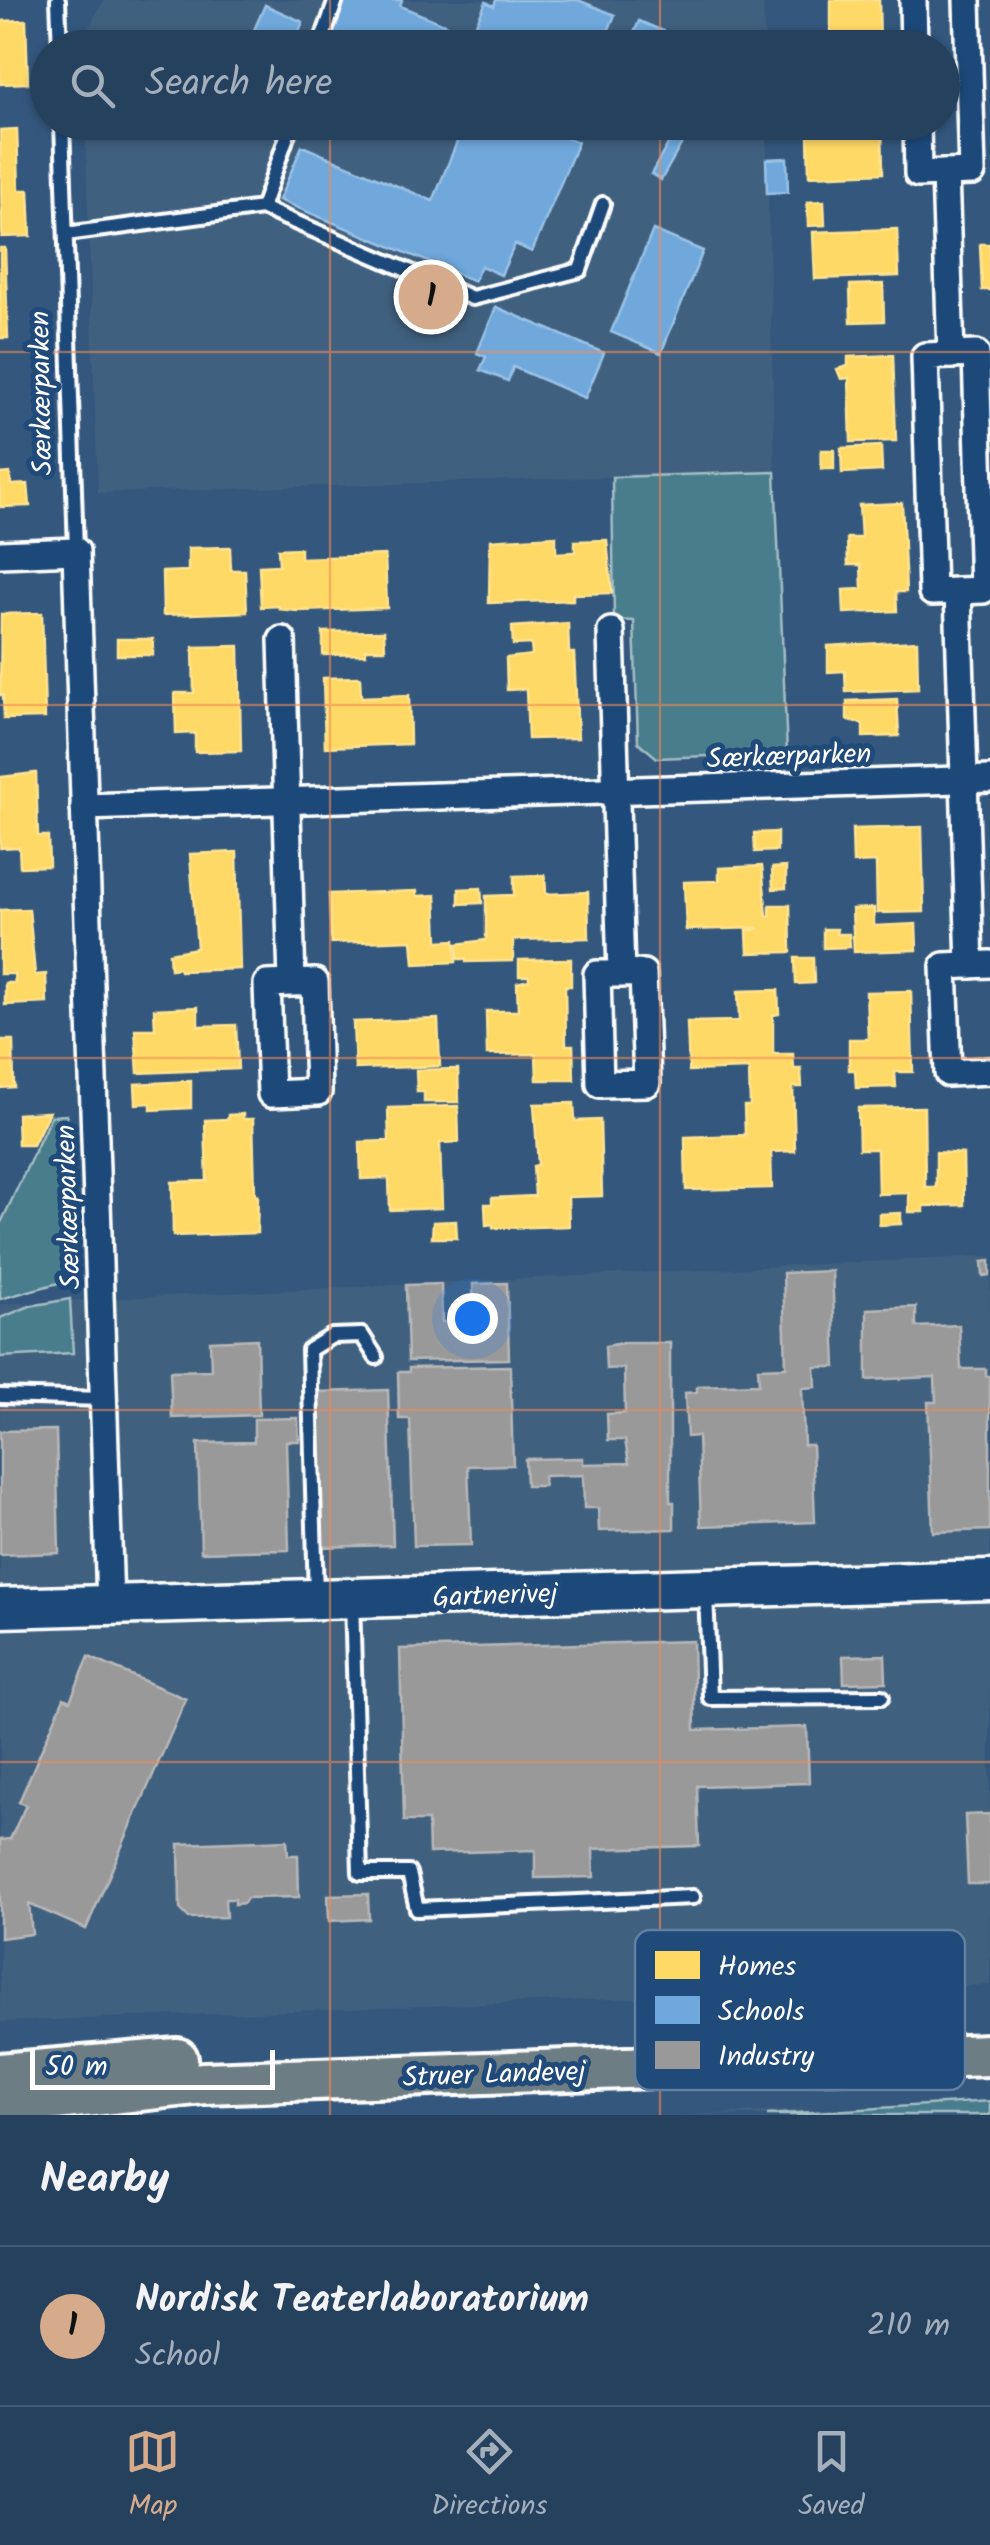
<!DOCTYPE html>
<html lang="en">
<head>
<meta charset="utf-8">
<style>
  :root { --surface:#26415e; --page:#2e4864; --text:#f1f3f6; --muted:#a4afbc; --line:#425a73; --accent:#d6ab8b }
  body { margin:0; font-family:Kalam,sans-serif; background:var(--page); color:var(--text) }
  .scale { position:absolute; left:30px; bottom:25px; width:245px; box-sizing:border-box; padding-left:10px; border:5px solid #fff; border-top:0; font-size:28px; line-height:35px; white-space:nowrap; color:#fff; -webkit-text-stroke:8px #1f4a7a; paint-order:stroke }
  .you { position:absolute; left:472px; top:1318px; width:35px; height:35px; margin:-25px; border:8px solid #fff; border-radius:50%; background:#1a73e8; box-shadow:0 0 0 15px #1a73e833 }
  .badge { display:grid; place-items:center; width:65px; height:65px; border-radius:50%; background:var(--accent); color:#111; font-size:32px; font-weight:700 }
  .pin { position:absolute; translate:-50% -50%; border:5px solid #fff; box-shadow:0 2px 10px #0006 }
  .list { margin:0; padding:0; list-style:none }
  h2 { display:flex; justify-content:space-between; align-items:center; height:130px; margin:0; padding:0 40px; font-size:42px }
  h2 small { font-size:32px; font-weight:400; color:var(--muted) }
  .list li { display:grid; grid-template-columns:65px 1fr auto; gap:30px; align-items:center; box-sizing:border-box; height:160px; padding:0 40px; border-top:2px solid var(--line) }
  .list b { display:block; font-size:38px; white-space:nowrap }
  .list p { margin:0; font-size:32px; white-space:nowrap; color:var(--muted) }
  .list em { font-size:32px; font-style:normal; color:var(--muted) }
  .icon { flex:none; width:55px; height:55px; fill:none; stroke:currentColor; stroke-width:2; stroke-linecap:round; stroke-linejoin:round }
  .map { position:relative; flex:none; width:990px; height:2115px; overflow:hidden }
  .search { position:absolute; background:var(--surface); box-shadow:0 2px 8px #0004; left:30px; right:30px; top:30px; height:110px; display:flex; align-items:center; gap:25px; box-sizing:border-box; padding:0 35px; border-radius:55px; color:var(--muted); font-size:38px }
  .sheet { height:290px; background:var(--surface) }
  nav { display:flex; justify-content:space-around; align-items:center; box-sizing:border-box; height:140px; border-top:2px solid var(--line); background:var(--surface); font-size:28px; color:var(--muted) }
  nav a { display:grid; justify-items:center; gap:5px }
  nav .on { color:var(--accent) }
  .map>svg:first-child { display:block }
  .built { fill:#41607f }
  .green { fill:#487d8b; stroke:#a4bec5; stroke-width:2.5 }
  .homes { fill:#ffd966; stroke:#ffe494; stroke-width:2.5 }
  .schools { fill:#6fa8dc; stroke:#9ac2e6; stroke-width:2.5 }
  .industry { fill:#999; stroke:#b8b8b8; stroke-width:2.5 }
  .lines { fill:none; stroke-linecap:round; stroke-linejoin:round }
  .lane-casing { stroke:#fff; stroke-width:20 }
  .street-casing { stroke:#fff; stroke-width:32 }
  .secondary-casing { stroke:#fff; stroke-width:45 }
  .primary-casing { stroke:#fff; stroke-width:48 }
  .lane { stroke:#1f4a7a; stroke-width:12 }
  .street { stroke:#1f4a7a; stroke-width:25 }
  .secondary { stroke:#1f4a7a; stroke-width:38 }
  .primary { stroke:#6d7d84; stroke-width:40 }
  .grid { fill:none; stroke:#ef8b55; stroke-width:2.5; stroke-opacity:0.55 }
  .labels { text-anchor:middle; stroke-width:10; stroke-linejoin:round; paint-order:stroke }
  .street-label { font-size:28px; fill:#fff; stroke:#1f4a7a }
  .key { fill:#1f4a7a; stroke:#6280a2; stroke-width:2.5 }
  .key-label { font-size:28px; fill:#fff }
</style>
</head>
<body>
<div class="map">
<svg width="990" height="2115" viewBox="0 0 990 2115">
  <rect width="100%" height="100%" fill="#33577d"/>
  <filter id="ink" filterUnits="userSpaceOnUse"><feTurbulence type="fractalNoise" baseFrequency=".01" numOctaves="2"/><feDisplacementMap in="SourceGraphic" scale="20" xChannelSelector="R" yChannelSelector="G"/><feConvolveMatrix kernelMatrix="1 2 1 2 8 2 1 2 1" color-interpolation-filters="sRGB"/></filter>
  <g filter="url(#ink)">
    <g class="built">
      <path d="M104,0H763L765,47L82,48V39Z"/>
      <path d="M85,123H766L775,472L98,493Z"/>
      <path d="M990,1256V1985L0,2022V1304Z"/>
      <path d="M990,2102V2115H685Z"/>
    </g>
    <g class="green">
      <path d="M775,472L787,753L657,758L638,742L634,621L614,620L612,477Z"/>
      <path d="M67,1115L69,1280L0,1299V1225L51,1116Z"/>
      <path d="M70,1299L73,1353L0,1357V1318L30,1306Z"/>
      <path d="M990,2101V2115H767Z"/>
    </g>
    <g class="homes">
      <path d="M831,0H879L880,45H831Z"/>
      <path d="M26,20L28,83L0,84V21Z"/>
      <path d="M834,122H882L883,173L809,176L808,134H834Z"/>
      <path d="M17,129L19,190H29L31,236L2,237L0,130Z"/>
      <path d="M824,201L825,225L808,226L807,202Z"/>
      <path d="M897,229L899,276L815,279L813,232Z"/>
      <path d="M980,244H990V290H982Z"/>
      <path d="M0,248H5L8,338H0Z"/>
      <path d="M883,284L884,321L851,322L850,285Z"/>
      <path d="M893,355L896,441L851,442L849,378L841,379L837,369L848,366V357Z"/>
      <path d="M881,446L882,471L842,473L841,448Z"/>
      <rect x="821" y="450" width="13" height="19"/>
      <path d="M10,473L11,485L28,484L30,506L0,507V474Z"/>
      <path d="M902,503L906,592H896L897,611L844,613L843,590L862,589L861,565H848L847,538H861L859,505Z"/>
      <path d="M556,536V553L575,552V541L607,540L612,593L573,594V600L489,603L490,540Z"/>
      <path d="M230,547L231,570H245L247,612L163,615L162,572L188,571V548Z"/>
      <path d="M300,548V558L385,555L387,608L298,611L279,609V606L261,607L259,566L279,565L278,549Z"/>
      <path d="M42,613L45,718L4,719L3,695H0L1,614Z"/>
      <path d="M568,623L569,653H574L578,738L528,739L526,689L507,690L506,658L532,655L531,644L513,645L512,627Z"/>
      <path d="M384,631L385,649H365L366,654L323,655V632Z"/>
      <rect x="117" y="639" width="36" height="16"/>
      <path d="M917,641L918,689L846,692L845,671L828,672V646Z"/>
      <path d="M239,646L241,751L195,752V733L176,734L175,693H194L193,647Z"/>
      <path d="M360,677L361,697L409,695L410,744L325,747L323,678Z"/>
      <path d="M897,699L899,736L863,737V724L847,720V701Z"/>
      <path d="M36,773L38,836H48L49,866L20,867L19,847L0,848V777Z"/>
      <path d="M922,827L924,912L877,913L876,862L853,863L852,829Z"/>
      <path d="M777,832V851L755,852L754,833Z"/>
      <path d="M237,852L240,969L180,971L179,968L170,969L169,953L197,948L190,854Z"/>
      <path d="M762,866L767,916H770V905H790L791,952L748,953L747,931L759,928L686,930L684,882L719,881V868Z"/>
      <path d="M786,867V888L773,889L772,868Z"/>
      <path d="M545,875L546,894L588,892L589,938L513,940V961L466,962V959H458L457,944L486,940V896L514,895V876Z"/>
      <path d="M481,888L482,903L459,904V889Z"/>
      <path d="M417,891V896L436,895L438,941L455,940L456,962L414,964L412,940L331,943L329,894Z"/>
      <path d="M874,908V926L916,924L917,950L854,952L852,909Z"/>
      <path d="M29,909L35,975L46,974L47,1003L5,1005V983H15L14,974H0V910Z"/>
      <path d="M823,929H837L836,934H849L850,947L823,948Z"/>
      <path d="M795,958H813L814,983L796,984Z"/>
      <path d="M571,959V986H565L566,1045H573L574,1080H537L536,1054L487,1055L486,1011H518L517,983L529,980V976H519V960Z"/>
      <path d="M778,990L779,1014L773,1015V1054H793L794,1069H801L802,1087H793L795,1151L771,1152L772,1188L686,1190L685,1137L745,1135L744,1106H750L749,1069L689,1071L687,1022L739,1021L738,991Z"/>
      <path d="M911,991L913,1072H895L896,1087L856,1088L855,1070H849V1039H868L866,992Z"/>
      <path d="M198,1007V1026L236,1025L238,1069L138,1073L135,1029H155L154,1009Z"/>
      <path d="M438,1019L440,1066L355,1069L353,1022Z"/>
      <path d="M0,1040H13L14,1087L0,1088Z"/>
      <path d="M458,1069L459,1102H424V1092H417L416,1070Z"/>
      <path d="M191,1081V1108L151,1110V1103L136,1104L135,1084Z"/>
      <path d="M574,1103L575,1121L600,1120L602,1196L568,1197L569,1226L493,1228V1224L486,1225L485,1204H492V1198L535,1196L533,1166L538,1165L534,1104Z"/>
      <path d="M458,1106L459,1142L440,1143L442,1208L390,1210L389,1178L361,1179L360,1142L389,1141L388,1108Z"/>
      <path d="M924,1107L925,1187H936V1152L963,1154L964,1205L924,1206V1212H909V1193L878,1194L877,1149H859L858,1108Z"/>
      <path d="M49,1112L33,1145H18L17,1114Z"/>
      <path d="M243,1114V1119H253L255,1195H258L257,1233L173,1236L172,1182L207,1181L205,1120L228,1119V1115Z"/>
      <path d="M901,1213V1224L879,1225V1214Z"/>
      <path d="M456,1221L457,1238H432L433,1222Z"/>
    </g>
    <g class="schools">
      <path d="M344,0H402L400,6L471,35L486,2L494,6L496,0H578L615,15L601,48H351L328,38Z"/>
      <path d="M265,5L303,22L292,48H241L242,44L247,46Z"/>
      <path d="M639,21L689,42L686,48H628Z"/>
      <path d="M231,122H259L255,133Z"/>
      <path d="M465,122H570L564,137L578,142L532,252L515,244L501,275L481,266L474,281L279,200L302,146L433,201Z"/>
      <path d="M613,122H638L634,131Z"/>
      <path d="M680,123L690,129L661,180L651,174Z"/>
      <path d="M787,158L788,192L767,193L766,159Z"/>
      <path d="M653,230L703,251L661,353L611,332Z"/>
      <path d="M496,307L604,353L585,398L513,367L508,381L480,370L486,357L477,353Z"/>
    </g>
    <g class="industry">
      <path d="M990,1261V1275L983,1276L982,1262Z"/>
      <path d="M832,1271L836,1367H815L816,1387L802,1388L804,1445H812L815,1522L701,1526L698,1436L687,1437L685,1393L697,1392V1386L759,1384L758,1368L786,1367L783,1273Z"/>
      <path d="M507,1283L509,1359L408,1361L406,1285L441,1284L442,1322H473V1284Z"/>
      <path d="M916,1307V1327L959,1325L961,1369H986V1376H990V1530L933,1532L928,1402H936L935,1377L867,1380V1309Z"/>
      <path d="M257,1339L259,1415L172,1418L170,1371L211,1370L210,1341Z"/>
      <path d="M623,1343H670V1502H674V1529L599,1531L598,1508H584L583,1475L543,1476L544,1486H526L525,1459L583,1458V1464L629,1463L625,1440H608L607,1414L625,1413L624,1368L606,1369L605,1346Z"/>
      <path d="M510,1366L513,1465L468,1466L471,1545L414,1546L410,1419H399L398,1372H409V1368Z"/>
      <path d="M388,1390L393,1545L321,1547L316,1392Z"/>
      <path d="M298,1418L299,1441H286L289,1550L201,1552L198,1443L254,1442V1419Z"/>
      <path d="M56,1430L59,1553L0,1555V1431Z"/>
      <path d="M693,1641L695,1730L807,1727L809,1783L697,1786L699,1846L593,1849L594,1877L535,1878V1850L429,1853L428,1821H404L400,1649Z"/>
      <path d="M885,1655L886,1682L844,1683L843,1656Z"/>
      <path d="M89,1657L186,1699L86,1929L29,1904L32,1934L0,1938V1840L10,1839L26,1805L19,1802L64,1698L70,1701Z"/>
      <path d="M990,1814V1884H968L965,1815Z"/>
      <path d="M287,1840L288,1855H298L299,1897L247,1898L244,1903L235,1904V1899H225L226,1917L189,1918L180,1909L179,1844Z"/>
      <path d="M368,1894L369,1919L329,1921L328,1895Z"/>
    </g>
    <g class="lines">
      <defs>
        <g id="lane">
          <path d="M58,0L60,48"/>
          <path d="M319,48L336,0"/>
          <path d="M62,122L76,551"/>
          <path d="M262,208L472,298L580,270L603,204"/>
          <path d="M66,234L262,208L292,122"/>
          <path d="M0,1396L103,1399"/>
          <path d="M706,1590L710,1698L882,1697"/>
          <path d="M316,1596L309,1350L332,1336L362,1335L376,1357"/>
          <path d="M352,1600L360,1873H409L417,1909L693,1897"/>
        </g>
        <g id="street">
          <path d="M913,0L914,48"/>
          <path d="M917,122L918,174L972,172L967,0"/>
          <path d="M945,173L951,355"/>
          <path d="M976,354L983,590L932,592L925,356Z"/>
          <path d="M0,554L76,551L110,1604"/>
          <path d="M958,591L970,965"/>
          <path d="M611,631L621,974H597L600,1084L647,1083L643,973L621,974"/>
          <path d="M282,640L292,983L267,984L271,1094L318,1092L315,982L292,983"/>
          <path d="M84,807L990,779"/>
          <path d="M990,964L944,966L948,1073L990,1071"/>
        </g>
        <path id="secondary" d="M0,1608L990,1580"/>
        <g id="primary">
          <path d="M0,2074L177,2059"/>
          <path d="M0,2105L204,2083L990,2055"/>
        </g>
      </defs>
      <use href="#lane" class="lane-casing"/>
      <use href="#street" class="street-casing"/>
      <use href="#secondary" class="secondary-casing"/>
      <use href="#primary" class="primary-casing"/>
      <use href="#lane" class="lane"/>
      <use href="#street" class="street"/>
      <use href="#secondary" class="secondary"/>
      <use href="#primary" class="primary"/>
    </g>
  </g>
  <path class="grid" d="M330,0V48M660,0V48M330,122V2115M660,122V2115M0,352H990M0,705H990M0,1058H990M0,1410H990M0,1762H990"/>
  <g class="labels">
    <g class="street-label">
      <text transform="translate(40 393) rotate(-91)" y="10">Særkærparken</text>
      <text transform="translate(789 755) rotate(-2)" y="10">Særkærparken</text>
      <text transform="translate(67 1207) rotate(-92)" y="10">Særkærparken</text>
      <text transform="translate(495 1594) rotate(-2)" y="10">Gartnerivej</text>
      <text transform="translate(494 2073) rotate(-2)" y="10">Struer Landevej</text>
    </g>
  </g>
  <rect x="635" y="1930" width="330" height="160" rx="15" class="key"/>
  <rect x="655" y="1951" width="45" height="28" fill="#ffd966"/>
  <rect x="655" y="1996" width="45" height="28" fill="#6fa8dc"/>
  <rect x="655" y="2041" width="45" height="28" fill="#999"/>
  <g class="key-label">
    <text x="718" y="1975">Homes</text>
    <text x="718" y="2020">Schools</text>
    <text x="718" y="2065">Industry</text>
  </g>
</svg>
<div class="scale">50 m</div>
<div class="you"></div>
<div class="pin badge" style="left:431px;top:297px">1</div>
<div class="search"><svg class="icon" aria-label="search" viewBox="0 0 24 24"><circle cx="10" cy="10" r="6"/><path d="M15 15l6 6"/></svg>Search here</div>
</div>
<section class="sheet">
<h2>Nearby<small></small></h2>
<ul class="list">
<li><span class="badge">1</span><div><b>Nordisk Teaterlaboratorium</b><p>School</p></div><em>210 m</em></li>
</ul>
</section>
<nav>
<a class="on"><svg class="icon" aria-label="map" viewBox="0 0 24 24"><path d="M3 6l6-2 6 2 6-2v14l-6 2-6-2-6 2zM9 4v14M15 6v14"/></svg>Map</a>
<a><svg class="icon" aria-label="directions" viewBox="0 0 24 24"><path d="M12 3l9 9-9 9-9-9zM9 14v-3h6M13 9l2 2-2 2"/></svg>Directions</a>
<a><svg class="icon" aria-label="saved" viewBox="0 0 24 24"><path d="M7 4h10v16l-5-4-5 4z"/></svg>Saved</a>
</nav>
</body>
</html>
